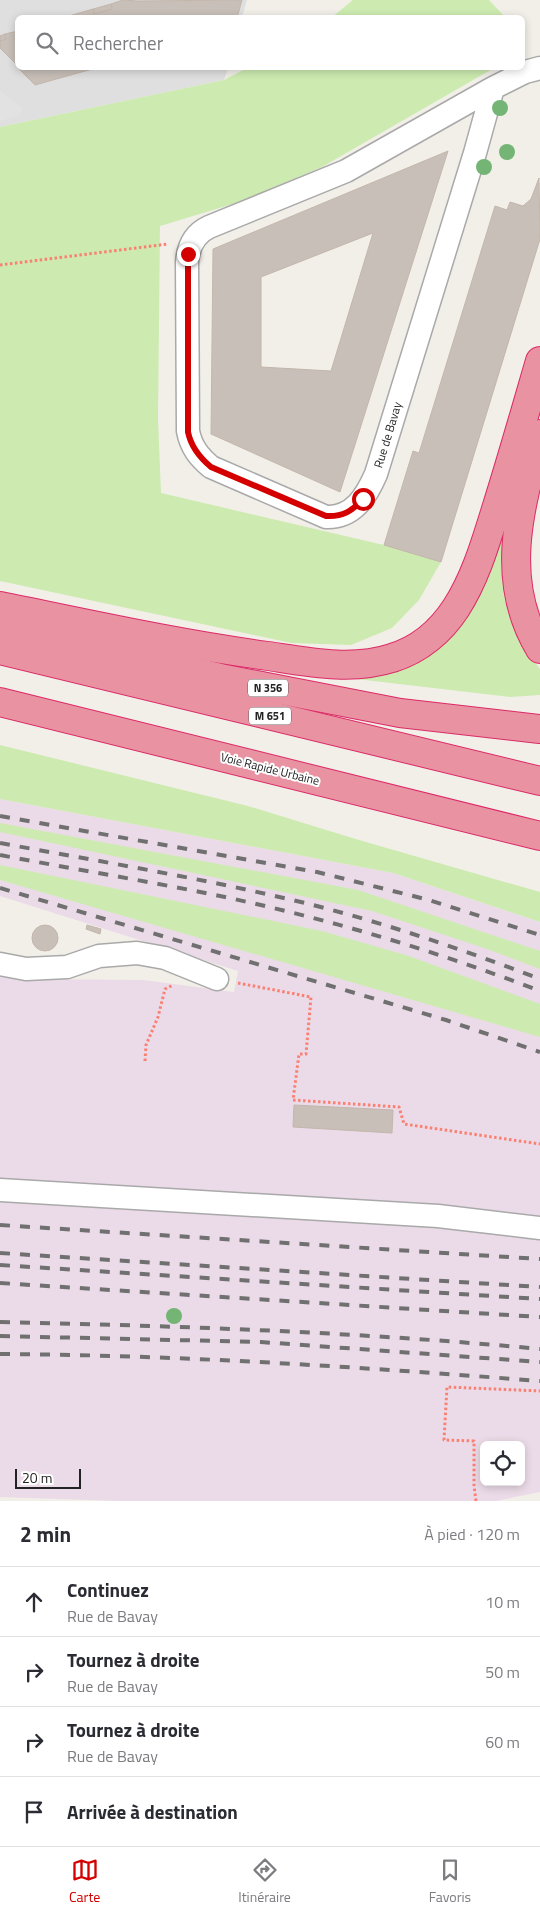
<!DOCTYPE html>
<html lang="fr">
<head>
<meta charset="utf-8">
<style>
  :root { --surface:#fff; --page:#f7f7f7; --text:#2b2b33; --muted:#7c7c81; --line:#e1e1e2; --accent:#d40000 }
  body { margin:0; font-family:"Titillium Web",sans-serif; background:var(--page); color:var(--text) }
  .controls { position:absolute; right:15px; bottom:15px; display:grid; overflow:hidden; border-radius:8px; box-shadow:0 2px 8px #0003 }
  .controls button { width:45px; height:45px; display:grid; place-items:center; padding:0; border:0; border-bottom:1px solid var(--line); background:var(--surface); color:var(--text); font:25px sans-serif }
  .scale { position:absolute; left:15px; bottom:12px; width:66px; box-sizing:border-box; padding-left:5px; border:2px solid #222; border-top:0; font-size:14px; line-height:18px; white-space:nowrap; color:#222; -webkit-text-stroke:4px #fff; paint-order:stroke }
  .stop { position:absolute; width:15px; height:15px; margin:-11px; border:4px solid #d40000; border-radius:50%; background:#fff }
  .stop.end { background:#d40000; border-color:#fff; box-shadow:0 1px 5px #0008 }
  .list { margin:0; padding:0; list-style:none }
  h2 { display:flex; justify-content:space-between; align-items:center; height:65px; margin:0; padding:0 20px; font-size:21px }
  h2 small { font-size:16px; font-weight:400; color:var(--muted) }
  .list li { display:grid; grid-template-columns:32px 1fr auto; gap:15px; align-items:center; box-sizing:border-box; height:70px; padding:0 20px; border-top:1px solid var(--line) }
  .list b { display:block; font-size:19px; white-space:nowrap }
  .list p { margin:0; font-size:16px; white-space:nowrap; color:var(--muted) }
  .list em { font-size:16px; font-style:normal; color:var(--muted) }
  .icon { flex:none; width:28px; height:28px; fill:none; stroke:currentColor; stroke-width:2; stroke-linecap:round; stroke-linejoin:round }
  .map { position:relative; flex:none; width:540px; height:1501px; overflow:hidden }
  .search { position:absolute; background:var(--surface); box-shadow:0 2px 8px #0003; left:15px; right:15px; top:15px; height:55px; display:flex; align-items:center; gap:12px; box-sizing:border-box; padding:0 18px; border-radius:8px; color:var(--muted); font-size:19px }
  .sheet { height:345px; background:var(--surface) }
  nav { display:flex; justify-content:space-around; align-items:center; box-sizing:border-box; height:70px; border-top:1px solid var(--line); background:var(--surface); font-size:14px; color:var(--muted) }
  nav a { display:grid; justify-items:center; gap:2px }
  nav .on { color:var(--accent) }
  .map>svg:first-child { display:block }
  .residential { fill:#e0dfdf }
  .industrial { fill:#ebdbe8; fill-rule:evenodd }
  .grass { fill:#cdebb0 }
  .parking { fill:#e2e2e2 }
  .building { fill:#c7bfb8; stroke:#c4b6ab; fill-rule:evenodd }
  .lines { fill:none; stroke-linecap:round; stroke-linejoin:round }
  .minor-casing { stroke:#a9a9a9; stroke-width:25 }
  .highway-casing { stroke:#dc2a67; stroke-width:30 }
  .path { stroke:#fa8072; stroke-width:3; stroke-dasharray:2.5 2.5; stroke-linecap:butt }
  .minor { stroke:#fff; stroke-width:22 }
  .highway { stroke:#e892a2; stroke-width:28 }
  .rail { stroke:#707070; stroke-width:4; stroke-dasharray:10 10; stroke-linecap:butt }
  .tree { fill:#74b475 }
  .route { stroke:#d40000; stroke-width:6 }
  .labels { text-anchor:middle; stroke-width:4; stroke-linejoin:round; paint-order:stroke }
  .shield { fill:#fff; stroke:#646464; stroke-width:1 }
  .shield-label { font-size:11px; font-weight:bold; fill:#222 }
  .street-label { font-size:12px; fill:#222; stroke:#fff }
</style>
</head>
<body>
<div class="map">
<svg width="540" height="1501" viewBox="0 0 540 1501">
  <rect width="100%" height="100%" fill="#f2efe9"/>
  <path class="residential" d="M0,0H247L242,17L18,18V68H228L224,80L0,127Z"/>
  <path class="industrial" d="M0,799L393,873L540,922V1492L496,1501H119L0,1497V975L26,979L144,980L234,992L238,971L0,896ZM484,1445H521V1482H484Z"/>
  <g class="grass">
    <path d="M353,0H489L505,17H332Z"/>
    <path d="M247,68H494L322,167L236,203L160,226L158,419L161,493L384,545L441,562L419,600L392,628L351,645L291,643L0,581V127L224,80Z"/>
    <path d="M513,495L532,658L540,669V695L510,697L348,678L349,674L404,665Z"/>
    <path d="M0,745L248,806L359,840L540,892V922L393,873L0,799Z"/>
    <path d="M0,823L358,890L540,951V969L487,949L372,911L0,832Z"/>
    <path d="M0,865L322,931L409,956L540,1004V1037L0,880Z"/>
  </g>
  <path class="parking" d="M0,91L23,108L19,115L0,121Z"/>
  <g class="building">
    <path d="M123,0L138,1L242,0L237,18H62L93,9L94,14L112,9L111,4Z"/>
    <path d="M111,4L112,9L94,14L93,9Z"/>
    <path d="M18,31V66L0,48V41L6,39L5,34Z"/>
    <path d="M5,34L6,39L0,41V36Z"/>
    <path d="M18,68H96L35,85Z"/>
    <path d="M448,151L340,492L211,434L213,249ZM373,233L331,371L261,367V277Z"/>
    <path d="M539,178L540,239L441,562L384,545L413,451L419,453L495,206L507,210L510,202L523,206L531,199Z"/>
    <path d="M87,925L101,929L100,934L86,929Z"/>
    <circle cx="45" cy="938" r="13"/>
    <path d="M294,1105L393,1110L392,1133L293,1127Z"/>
  </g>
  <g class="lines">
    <defs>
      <g id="minor">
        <path d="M493,88L475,153L376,474C366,497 353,518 326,517L211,467C199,457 191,447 188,431L187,263C188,247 194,234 209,227L346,171L493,88L525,72L540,68"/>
        <path d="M0,964L26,969L67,967L99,956L137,953L165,958L217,979"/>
        <path d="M0,1190L438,1216L540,1228"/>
      </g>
      <g id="highway">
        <path d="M540,434C520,506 498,580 540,649"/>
        <path d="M0,606C89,624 178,644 268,656C308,662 352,671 392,658C419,650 441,631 456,608C476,577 486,541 497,506C512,458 526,409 540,361"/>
        <path d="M0,629L138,658L225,679L400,713L540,729"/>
        <path d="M0,650L540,781"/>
        <path d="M0,702L540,836"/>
      </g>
    </defs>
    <use href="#minor" class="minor-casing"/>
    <use href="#highway" class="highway-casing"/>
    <g class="path">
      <path d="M0,265L168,244"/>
      <path d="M238,983L311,997L306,1054H299L293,1100L399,1107L404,1124L540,1144"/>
      <path d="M145,1061L146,1045L158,1017L165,989L173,985"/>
      <path d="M476,1501L474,1486V1441L444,1440L447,1387L540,1391"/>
    </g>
    <use href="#minor" class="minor"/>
    <use href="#highway" class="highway"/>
    <g class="rail">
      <path d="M0,816L317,872L429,900L540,935"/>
      <path d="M0,843C103,862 207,879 309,904C388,924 464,950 540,979"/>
      <path d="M0,855C73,869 147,881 220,896C329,919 436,951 540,991"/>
      <path d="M0,888L446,1020L540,1052"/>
      <path d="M0,1225L540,1259"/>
      <path d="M0,1253L540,1287"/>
      <path d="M0,1265L540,1299"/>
      <path d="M0,1283L540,1317"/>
      <path d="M0,1322C180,1326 360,1332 540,1349"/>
      <path d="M0,1336L261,1342L540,1362"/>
      <path d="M0,1354C180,1355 360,1367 540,1381"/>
    </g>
  </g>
  <g class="tree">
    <circle cx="500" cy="108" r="8"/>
    <circle cx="507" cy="152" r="8"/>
    <circle cx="484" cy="167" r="8"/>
    <circle cx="174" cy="1316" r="8"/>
  </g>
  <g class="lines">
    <path class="route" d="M188,254V432C191,447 199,457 211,467L326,516C343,517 352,511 363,499"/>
  </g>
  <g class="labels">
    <g class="shield">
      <rect x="248" y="679.5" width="40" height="17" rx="4"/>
      <rect x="249" y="707.5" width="42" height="17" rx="4"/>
    </g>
    <g class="shield-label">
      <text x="268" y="692">N 356</text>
      <text x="270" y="720">M 651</text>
    </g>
    <g class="street-label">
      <text transform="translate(388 435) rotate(-73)" y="4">Rue de Bavay</text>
      <text transform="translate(270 769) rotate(14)" y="4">Voie Rapide Urbaine</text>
    </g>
  </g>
</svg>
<div class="controls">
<button><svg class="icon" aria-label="locate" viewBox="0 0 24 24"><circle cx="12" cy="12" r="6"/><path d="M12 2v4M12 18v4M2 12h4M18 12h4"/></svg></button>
</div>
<div class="scale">20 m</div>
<div class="stop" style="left:363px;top:499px"></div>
<div class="stop end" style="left:188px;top:254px"></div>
<div class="search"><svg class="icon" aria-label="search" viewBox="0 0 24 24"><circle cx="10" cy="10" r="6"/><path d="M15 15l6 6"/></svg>Rechercher</div>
</div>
<section class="sheet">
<h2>2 min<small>À pied · 120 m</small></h2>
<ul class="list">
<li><svg class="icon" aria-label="ahead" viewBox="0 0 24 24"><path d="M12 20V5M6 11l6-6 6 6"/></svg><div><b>Continuez</b><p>Rue de Bavay</p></div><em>10 m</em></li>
<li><svg class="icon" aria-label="right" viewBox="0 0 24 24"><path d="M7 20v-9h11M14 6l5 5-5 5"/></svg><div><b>Tournez à droite</b><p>Rue de Bavay</p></div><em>50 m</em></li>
<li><svg class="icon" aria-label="right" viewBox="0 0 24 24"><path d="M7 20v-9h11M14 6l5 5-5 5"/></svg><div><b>Tournez à droite</b><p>Rue de Bavay</p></div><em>60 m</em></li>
<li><svg class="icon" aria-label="arrive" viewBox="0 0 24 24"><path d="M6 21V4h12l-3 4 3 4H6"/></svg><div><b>Arrivée à destination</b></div></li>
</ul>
</section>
<nav>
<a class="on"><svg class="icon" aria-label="map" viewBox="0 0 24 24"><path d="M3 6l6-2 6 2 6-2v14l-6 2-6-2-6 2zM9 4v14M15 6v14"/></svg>Carte</a>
<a><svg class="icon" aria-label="directions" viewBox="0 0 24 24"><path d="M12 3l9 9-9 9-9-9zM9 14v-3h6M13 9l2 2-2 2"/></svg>Itinéraire</a>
<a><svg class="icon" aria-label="saved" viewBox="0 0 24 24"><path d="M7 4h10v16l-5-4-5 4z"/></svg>Favoris</a>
</nav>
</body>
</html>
